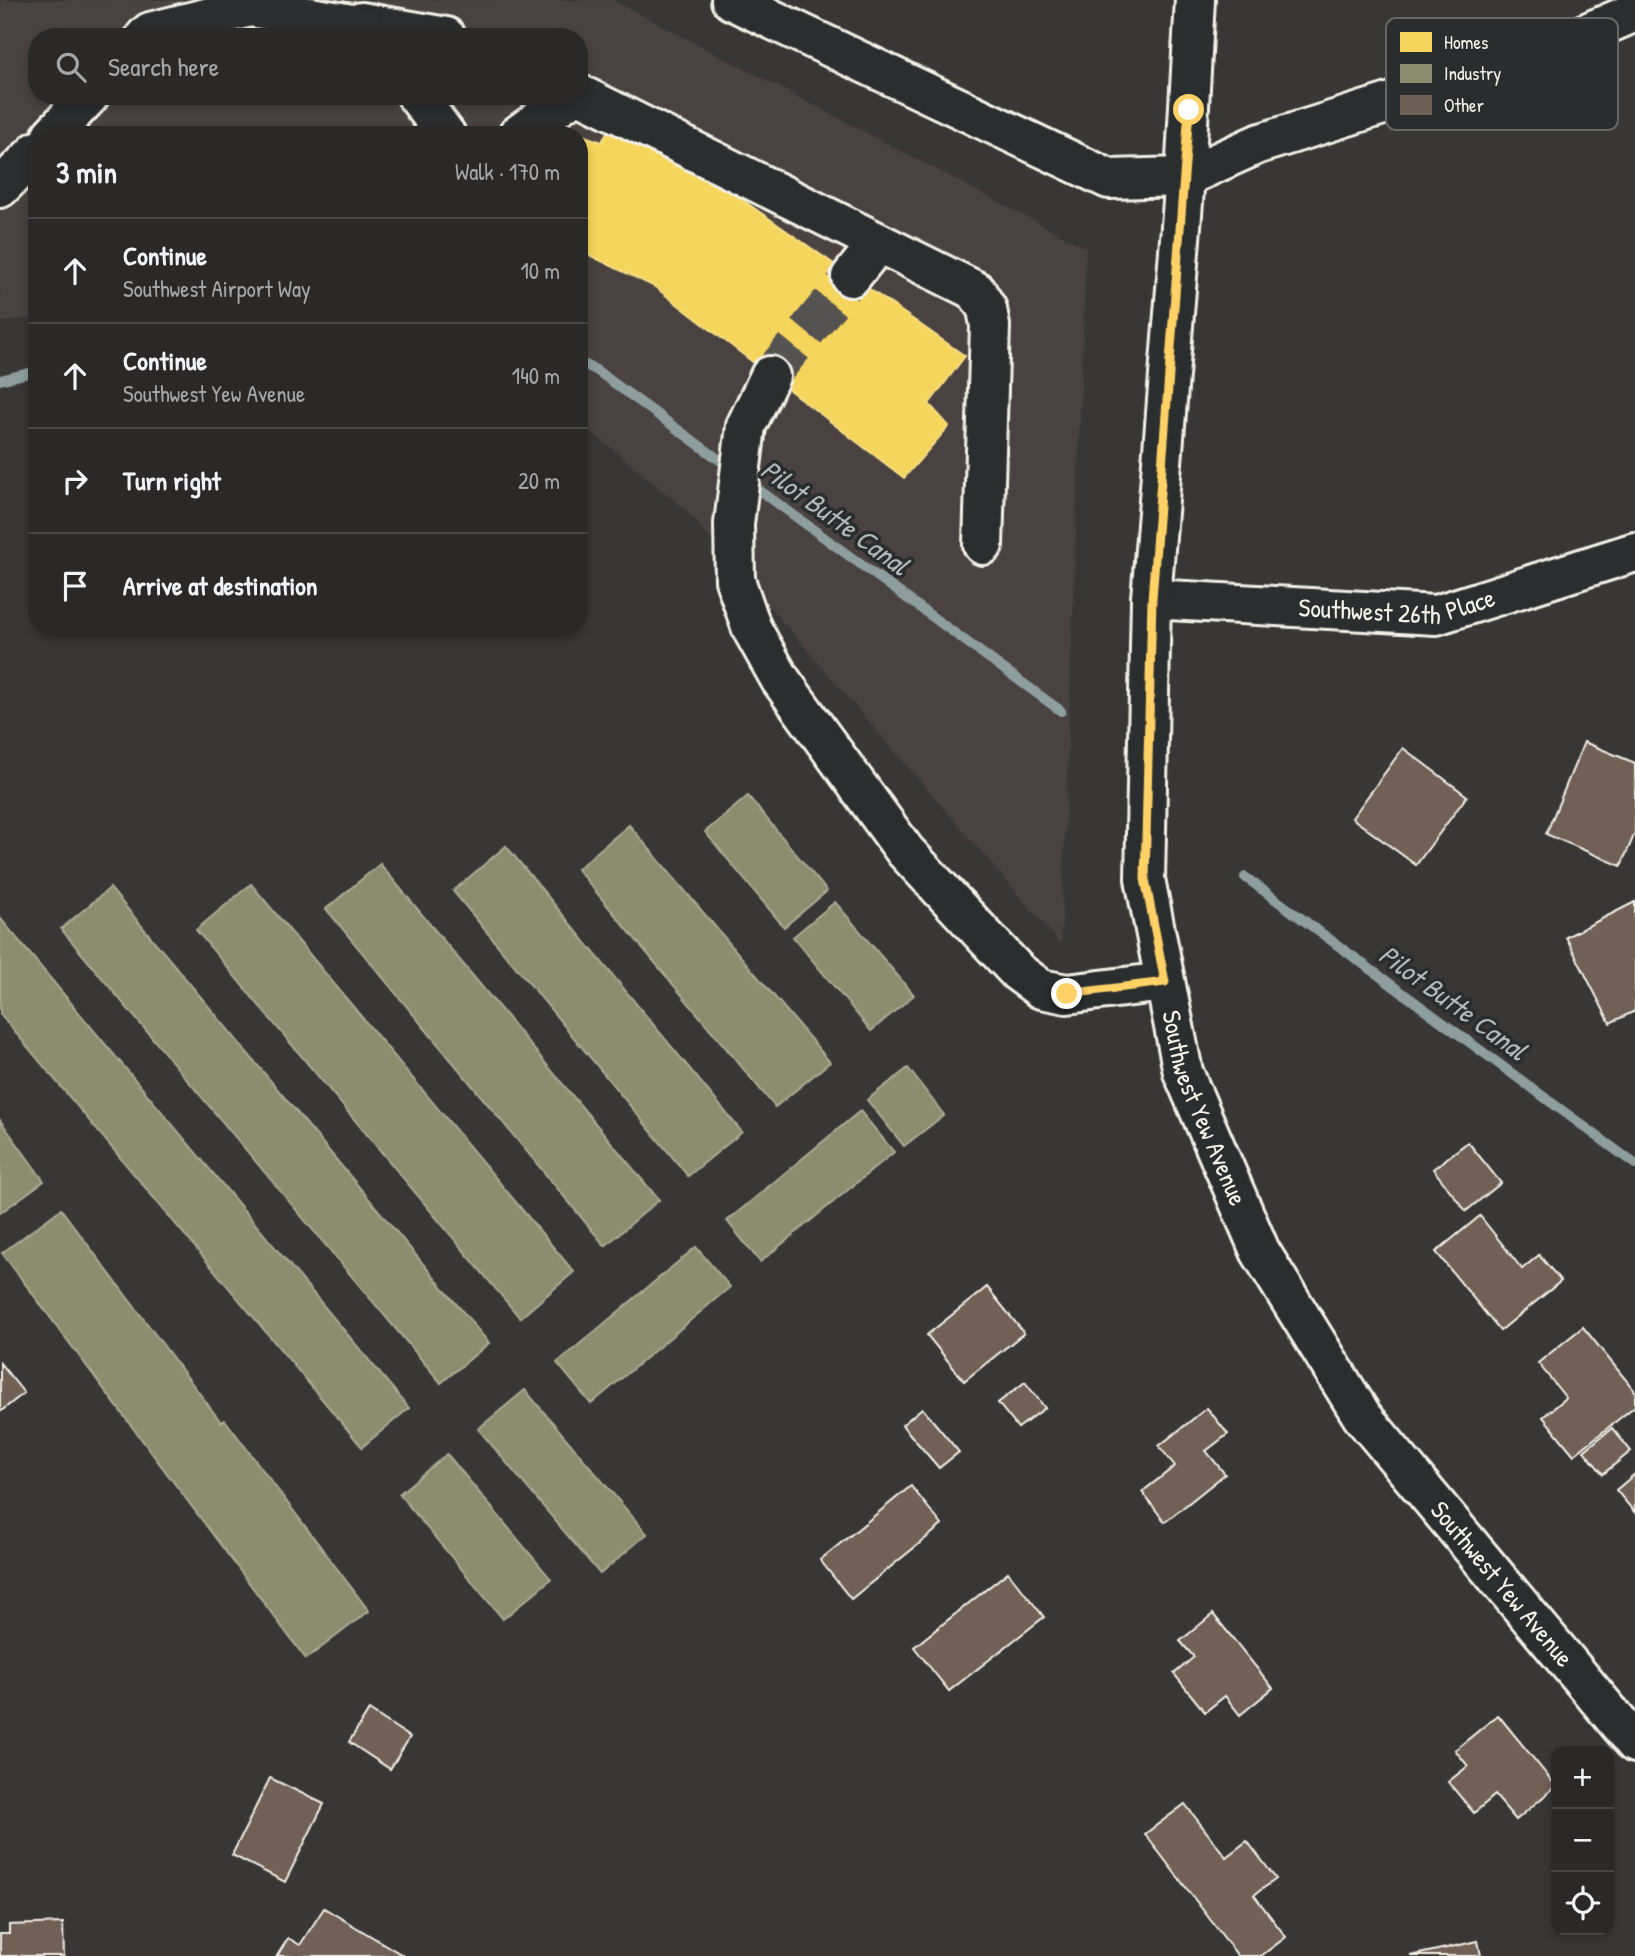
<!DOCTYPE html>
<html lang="en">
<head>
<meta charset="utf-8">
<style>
  :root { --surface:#2a2928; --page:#323130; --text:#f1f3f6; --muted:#a5a6a8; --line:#464545 }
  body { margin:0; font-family:"Patrick Hand",sans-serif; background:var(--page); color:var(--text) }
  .controls { position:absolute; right:21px; bottom:21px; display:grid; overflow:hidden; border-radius:14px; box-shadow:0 4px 10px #0003 }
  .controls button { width:63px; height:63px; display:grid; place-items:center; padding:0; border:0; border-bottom:2px solid var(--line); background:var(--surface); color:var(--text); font:35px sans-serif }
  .stop { position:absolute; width:21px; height:21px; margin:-16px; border:5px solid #ffd166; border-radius:50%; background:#fff }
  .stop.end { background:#ffd166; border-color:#fff; box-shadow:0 2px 7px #0008 }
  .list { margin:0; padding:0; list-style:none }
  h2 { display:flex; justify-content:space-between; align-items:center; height:91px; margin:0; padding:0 28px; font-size:30px }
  h2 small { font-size:23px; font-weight:400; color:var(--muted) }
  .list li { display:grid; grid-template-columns:46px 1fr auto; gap:21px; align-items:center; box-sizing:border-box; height:105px; padding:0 28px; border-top:2px solid var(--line) }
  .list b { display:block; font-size:26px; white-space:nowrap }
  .list p { margin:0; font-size:23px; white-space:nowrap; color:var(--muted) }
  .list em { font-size:23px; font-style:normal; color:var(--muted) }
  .icon { flex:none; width:38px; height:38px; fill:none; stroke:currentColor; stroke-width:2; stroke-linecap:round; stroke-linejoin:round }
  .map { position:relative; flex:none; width:1635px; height:1956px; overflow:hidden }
  .search { position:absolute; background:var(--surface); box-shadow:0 4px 10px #0003; left:28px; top:28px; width:560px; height:77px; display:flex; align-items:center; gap:18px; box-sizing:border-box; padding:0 24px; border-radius:28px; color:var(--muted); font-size:26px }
  .panel { position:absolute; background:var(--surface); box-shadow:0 4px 10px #0003; left:28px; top:126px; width:560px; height:511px; border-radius:28px }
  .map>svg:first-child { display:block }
  .built { fill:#484340; fill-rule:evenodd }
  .homes { fill:#f6d55c; stroke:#f5dd86; stroke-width:2 }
  .industry { fill:#8c8c6e; stroke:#abaa93; stroke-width:2 }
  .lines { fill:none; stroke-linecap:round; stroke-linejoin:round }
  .stream { stroke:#8e9e9f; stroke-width:10 }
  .building { fill:#6f6056; stroke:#f4f1e8; stroke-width:2 }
  .minor-tunnel { stroke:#545351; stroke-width:38; stroke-dasharray:38 19; stroke-linecap:butt }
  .minor-casing { stroke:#f4f1e8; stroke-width:44 }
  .major-casing { stroke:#f4f1e8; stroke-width:44 }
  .highway-casing { stroke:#f4f1e8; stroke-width:44 }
  .minor { stroke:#2a2d2e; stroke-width:38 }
  .major { stroke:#2a2d2e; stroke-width:38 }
  .highway { stroke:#2a2d2e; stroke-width:38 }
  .route { stroke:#ffd166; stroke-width:9 }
  .labels { text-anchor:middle; stroke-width:7; stroke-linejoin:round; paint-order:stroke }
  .street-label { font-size:26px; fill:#f4f1e8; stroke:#2a2d2e }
  .water-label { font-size:28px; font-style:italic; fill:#b0b9b7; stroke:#2a2d2e }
  .key { fill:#2a2d2e; stroke:#676866; stroke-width:2 }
  .key-label { font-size:19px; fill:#f4f1e8 }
</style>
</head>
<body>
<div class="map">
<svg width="1635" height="1956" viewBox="0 0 1635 1956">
  <rect width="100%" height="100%" fill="#383736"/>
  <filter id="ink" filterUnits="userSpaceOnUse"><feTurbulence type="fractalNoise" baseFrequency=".0143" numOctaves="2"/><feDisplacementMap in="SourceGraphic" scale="14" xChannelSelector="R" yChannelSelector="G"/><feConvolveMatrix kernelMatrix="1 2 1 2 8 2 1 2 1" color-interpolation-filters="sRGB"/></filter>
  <g filter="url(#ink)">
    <path class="built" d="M0,0H613L1086,248L1061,944L687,511L579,421V135H37V316L0,323ZM37,37H579V96H37Z"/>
    <path class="homes" d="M612,122L684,159L965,356L929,404L949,426L904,478L655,287L579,250V135H566L568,130L602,142Z"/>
    <g class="industry">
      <path d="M748,796L827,891L784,927L705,832Z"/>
      <path d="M629,825L830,1062L775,1107L577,869Z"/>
      <path d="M506,846L742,1132L688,1176L453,891Z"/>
      <path d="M380,864L659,1200L605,1246L326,909Z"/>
      <path d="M251,884L574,1272L520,1318L196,930Z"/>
      <path d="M110,888L489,1343L441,1383L61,929Z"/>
      <path d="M835,902L914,995L871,1031L793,937Z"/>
      <path d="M0,918L409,1408L362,1447L0,1014Z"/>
      <path d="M908,1068L944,1115L904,1146L867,1100Z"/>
      <path d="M860,1111L894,1152L760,1262L727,1221Z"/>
      <path d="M0,1120L44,1181L0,1213Z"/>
      <path d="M61,1209L221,1422L225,1420L369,1611L306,1659L2,1253Z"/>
      <path d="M696,1247L730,1287L591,1404L557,1363Z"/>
      <path d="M525,1390L647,1534L600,1574L478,1429Z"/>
      <path d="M447,1454L551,1579L503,1619L399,1494Z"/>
    </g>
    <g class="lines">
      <g class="stream">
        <path d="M579,362L596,370L732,469"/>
        <path d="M0,380L37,371"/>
        <path d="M747,481L1061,711"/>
        <path d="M1245,877L1635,1164"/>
      </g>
    </g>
    <g class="building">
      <path d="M1584,742L1635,763V833L1621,866L1546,834Z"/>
      <path d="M1403,748L1467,796L1416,865L1352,818Z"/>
      <path d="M1635,902V1011L1610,1023L1566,937Z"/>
      <path d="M1468,1142L1501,1183L1466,1211L1433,1169Z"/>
      <path d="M1480,1216L1522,1269L1539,1255L1561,1281L1500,1331L1436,1252Z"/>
      <path d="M987,1287L1024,1333L964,1381L927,1335Z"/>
      <path d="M1583,1327L1635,1391V1406L1574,1455L1543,1417L1566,1398L1538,1363Z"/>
      <path d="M0,1363L24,1393L0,1412Z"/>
      <path d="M1025,1382L1045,1408L1018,1428L998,1403Z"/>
      <path d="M922,1408L959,1452L939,1468L902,1425Z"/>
      <path d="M1207,1408L1228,1434L1206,1451L1225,1474L1165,1522L1142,1492L1175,1466L1159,1446Z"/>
      <path d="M1612,1428L1631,1451L1603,1474L1584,1451Z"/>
      <path d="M1635,1474V1513L1616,1490Z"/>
      <path d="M911,1486L942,1525L851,1599L820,1560Z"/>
      <path d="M1008,1572L1044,1617L949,1691L914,1647Z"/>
      <path d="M1213,1614L1273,1688L1240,1715L1225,1696L1205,1712L1174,1674L1194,1657L1180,1641Z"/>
      <path d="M369,1710L410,1737L390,1769L349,1742Z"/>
      <path d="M1498,1715L1556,1786L1516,1820L1495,1795L1474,1813L1448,1782L1468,1766L1455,1750Z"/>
      <path d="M270,1778L324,1804L285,1882L232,1855Z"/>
      <path d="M1185,1804L1226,1857L1247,1841L1276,1879L1254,1895L1286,1937L1261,1956H1238L1145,1834Z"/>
      <path d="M324,1908L404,1956H277L288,1938L300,1945Z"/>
      <path d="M63,1923L64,1956H0V1934H9V1925Z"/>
      <path d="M1478,1941L1481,1956H1410Z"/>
    </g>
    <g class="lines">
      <path class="minor-tunnel" d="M770,376L851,277"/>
      <defs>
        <g id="minor">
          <path d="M361,22L446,37"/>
          <path d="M145,37L150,32L250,7L364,26"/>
          <path d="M579,94L976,291L987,309L990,326L983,545"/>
          <path d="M417,96L446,135"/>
          <path d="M52,135L89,96"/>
          <path d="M518,135L572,96"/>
          <path d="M0,188L37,151"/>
          <path d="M851,277L878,243"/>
          <path d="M770,376L746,426L734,524L735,580L752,629L780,679L905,851L1018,972L1041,989L1067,994L1165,982"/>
          <path id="s1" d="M1151,599L1436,615L1635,552"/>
        </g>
        <g id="major">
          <path id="s2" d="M1195,0L1185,177L1151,599L1145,879L1183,1072L1260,1251L1362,1416L1635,1743"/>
        </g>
        <path id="highway" d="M731,0L1109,179L1185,177L1258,144L1517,63L1635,12"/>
      </defs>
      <use href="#minor" class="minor-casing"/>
      <use href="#major" class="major-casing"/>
      <use href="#highway" class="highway-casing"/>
      <use href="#minor" class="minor"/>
      <use href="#major" class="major"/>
      <use href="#highway" class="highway"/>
    </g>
  </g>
  <g class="lines" filter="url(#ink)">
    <path class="route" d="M1067,994L1165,982L1145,879L1152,599L1189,110"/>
  </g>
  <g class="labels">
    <g class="street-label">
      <text dy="9" stroke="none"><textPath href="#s1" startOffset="247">Southwest 26th Place</textPath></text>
      <text dy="9" stroke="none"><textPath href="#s2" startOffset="1118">Southwest Yew Avenue</textPath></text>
      <text dy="9" stroke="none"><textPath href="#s2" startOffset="1685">Southwest Yew Avenue</textPath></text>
    </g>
    <g class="water-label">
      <text transform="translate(835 517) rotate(36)" y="10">Pilot Butte Canal</text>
      <text transform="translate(1453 1002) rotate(36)" y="10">Pilot Butte Canal</text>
    </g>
  </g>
  <rect x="1386" y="18" width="232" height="112" rx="10" class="key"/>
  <rect x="1400" y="32" width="32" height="20" fill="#f6d55c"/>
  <rect x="1400" y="64" width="32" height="19" fill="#8c8c6e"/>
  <rect x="1400" y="95" width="32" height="20" fill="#6f6056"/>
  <g class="key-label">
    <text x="1444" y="49">Homes</text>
    <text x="1444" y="80">Industry</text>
    <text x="1444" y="112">Other</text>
  </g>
</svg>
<div class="controls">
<button>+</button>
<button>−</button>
<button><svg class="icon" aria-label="locate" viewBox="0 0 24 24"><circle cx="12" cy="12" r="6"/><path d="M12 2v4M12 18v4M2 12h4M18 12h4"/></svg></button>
</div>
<div class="stop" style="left:1189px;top:110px"></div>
<div class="stop end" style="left:1067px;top:994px"></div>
<div class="search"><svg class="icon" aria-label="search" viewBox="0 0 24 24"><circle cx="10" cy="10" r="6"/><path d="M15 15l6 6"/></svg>Search here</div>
<section class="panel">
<h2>3 min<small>Walk · 170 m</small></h2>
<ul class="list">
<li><svg class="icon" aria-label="ahead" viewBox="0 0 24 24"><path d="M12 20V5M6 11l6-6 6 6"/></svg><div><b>Continue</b><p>Southwest Airport Way</p></div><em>10 m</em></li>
<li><svg class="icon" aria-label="ahead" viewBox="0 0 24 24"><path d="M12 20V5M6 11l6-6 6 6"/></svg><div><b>Continue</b><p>Southwest Yew Avenue</p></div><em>140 m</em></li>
<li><svg class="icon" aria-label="right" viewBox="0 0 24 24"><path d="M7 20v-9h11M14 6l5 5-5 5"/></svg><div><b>Turn right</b></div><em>20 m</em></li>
<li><svg class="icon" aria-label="arrive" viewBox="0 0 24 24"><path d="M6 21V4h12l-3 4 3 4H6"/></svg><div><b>Arrive at destination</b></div></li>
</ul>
</section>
</div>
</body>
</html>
